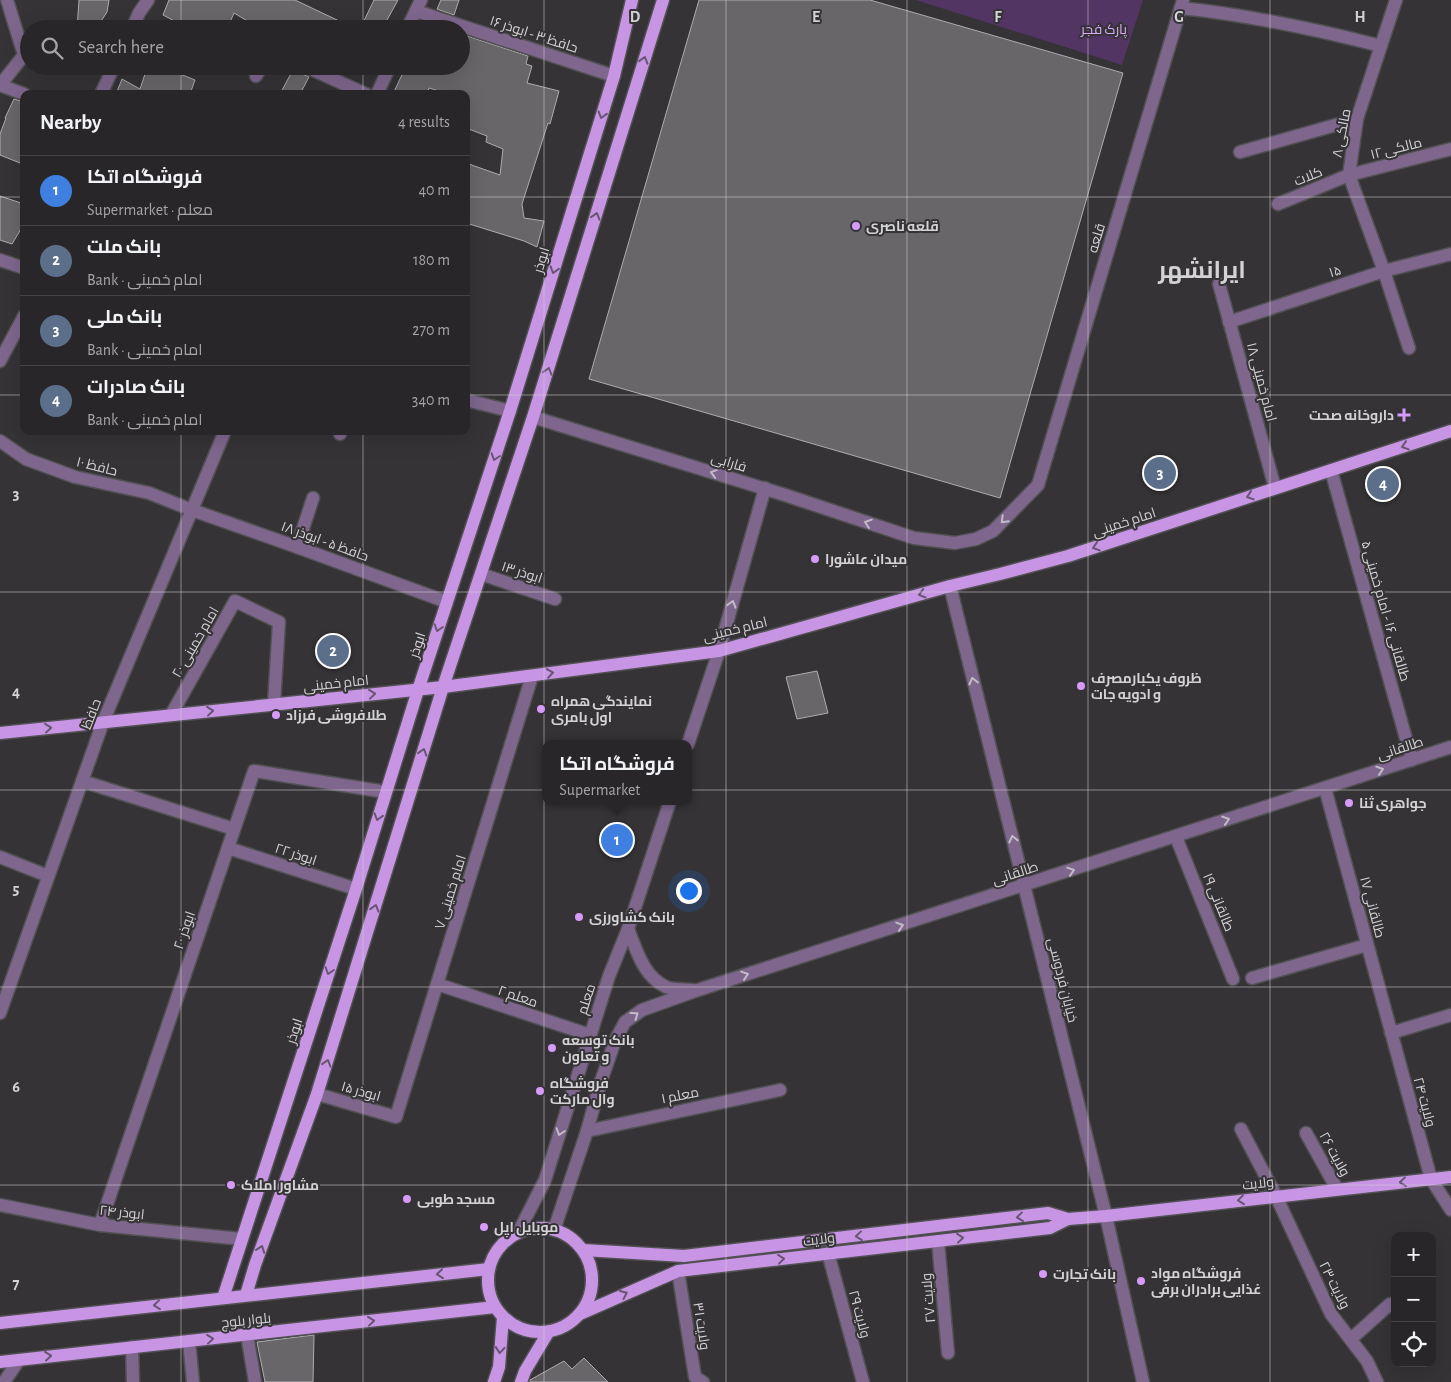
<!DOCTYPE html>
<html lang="en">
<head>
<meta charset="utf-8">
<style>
  :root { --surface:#282628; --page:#302e30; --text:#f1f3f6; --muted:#a5a5a8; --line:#444345; --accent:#95b2f1 }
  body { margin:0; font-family:"Alegreya Sans",Cairo,sans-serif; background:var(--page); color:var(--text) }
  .controls { position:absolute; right:15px; bottom:15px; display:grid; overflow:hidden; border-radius:10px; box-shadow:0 5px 20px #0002 }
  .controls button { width:45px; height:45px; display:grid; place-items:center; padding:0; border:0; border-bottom:1px solid var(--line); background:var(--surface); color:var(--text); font:25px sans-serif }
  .you { position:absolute; left:688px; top:890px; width:18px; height:18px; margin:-12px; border:4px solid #fff; border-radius:50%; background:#1a73e8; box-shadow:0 0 0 8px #1a73e833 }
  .badge { display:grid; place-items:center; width:32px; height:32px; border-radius:50%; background:var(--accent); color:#fff; font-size:16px; font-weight:700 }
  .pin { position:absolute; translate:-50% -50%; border:2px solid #fff; box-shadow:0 1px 5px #0006 }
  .popup { position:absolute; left:542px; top:740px; width:150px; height:65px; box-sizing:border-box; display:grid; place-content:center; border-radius:10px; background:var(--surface); filter:drop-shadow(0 1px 4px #0005); font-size:16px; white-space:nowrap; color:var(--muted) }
  .popup b { font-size:19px; color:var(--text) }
  .popup::after { content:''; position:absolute; left:50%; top:100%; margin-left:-10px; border:10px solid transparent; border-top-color:var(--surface) }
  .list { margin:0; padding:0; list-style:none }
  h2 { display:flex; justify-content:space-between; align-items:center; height:65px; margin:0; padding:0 20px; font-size:21px }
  h2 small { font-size:16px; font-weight:400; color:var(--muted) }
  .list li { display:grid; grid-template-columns:32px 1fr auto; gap:15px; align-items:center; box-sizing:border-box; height:70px; padding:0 20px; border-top:1px solid var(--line) }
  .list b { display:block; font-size:19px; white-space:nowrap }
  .list p { margin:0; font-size:16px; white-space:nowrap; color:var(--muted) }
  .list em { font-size:16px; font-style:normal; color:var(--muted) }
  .icon { flex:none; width:28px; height:28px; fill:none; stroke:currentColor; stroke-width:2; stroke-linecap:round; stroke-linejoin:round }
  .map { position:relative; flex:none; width:1451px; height:1382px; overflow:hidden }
  .search { position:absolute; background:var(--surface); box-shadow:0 5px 20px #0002; left:20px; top:20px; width:450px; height:55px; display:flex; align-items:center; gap:12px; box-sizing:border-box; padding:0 18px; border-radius:28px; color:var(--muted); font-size:19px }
  .panel { position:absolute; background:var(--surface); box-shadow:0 5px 20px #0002; left:20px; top:90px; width:450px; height:345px; border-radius:10px }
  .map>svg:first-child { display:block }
  .green { fill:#523563 }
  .building { fill:#69666a; stroke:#afacb0 }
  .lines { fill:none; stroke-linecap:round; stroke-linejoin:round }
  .minor-casing { stroke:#515052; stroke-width:15 }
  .major-casing { stroke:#515052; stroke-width:15 }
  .minor { stroke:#7e668d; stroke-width:12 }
  .major { stroke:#c895e5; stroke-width:12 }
  .oneway { stroke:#685573 }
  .oneway2 { stroke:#c2bcc6 }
  .grid { fill:none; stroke:#d3d2d4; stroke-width:1; stroke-opacity:0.55 }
  .poi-dot { fill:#d69bf9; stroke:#353336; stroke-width:2 }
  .labels { text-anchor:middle; stroke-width:4; stroke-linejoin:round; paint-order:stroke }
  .park-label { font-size:14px; fill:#d8a9f4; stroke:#353336 }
  .street-label { font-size:14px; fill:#d3d2d4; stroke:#353336 }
  .poi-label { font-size:14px; font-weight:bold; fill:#d3d2d4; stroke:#353336; text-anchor:start }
  .town-label { font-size:24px; font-weight:bold; fill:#d3d2d4; stroke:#353336 }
  .grid-label { font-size:16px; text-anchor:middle; font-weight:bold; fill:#d3d2d4; stroke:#353336; stroke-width:4; stroke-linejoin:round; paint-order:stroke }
</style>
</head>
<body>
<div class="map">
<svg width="1451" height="1382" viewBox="0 0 1451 1382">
  <rect width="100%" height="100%" fill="#353336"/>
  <path class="green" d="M916,0H1143L1122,65Z"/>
  <g class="building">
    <path d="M79,0H109L107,12L96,29H77Z"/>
    <path d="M169,0H295L356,29H284L275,24L272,29H261L234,13L227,29H190L163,15Z"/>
    <path d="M374,0H398L382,29H360Z"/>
    <path d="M441,0H459L454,15L437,9Z"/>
    <path d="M699,0H870L1123,73L1000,498L589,379Z"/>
    <path d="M461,34L528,56L526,64L532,66L527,83L559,91L550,124L548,123L522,204L524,218L544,221L537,247L524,241L466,223V163L500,175L503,149L486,142L487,136L466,128V94H449L429,88L427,94H393L406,66H461Z"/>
    <path d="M151,66H160L195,80L190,94H116L122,79L140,89L145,74H148Z"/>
    <path d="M295,66L300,73L309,77L300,94H280Z"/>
    <path d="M14,99L24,102V155L20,163L0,155V134L6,118H5Z"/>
    <path d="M0,196L24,204V224L12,244L0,240Z"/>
    <path d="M817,671L828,713L797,719L786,677Z"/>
    <path d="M314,1335L313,1382H265L257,1342Z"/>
    <path d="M584,1358L608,1382H530V1380L564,1361L572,1369Z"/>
  </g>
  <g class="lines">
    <defs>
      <g id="minor">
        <path d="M1396,0L1357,119L1349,175L1384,271L1409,348"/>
        <path d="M1181,8C1248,15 1315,29 1381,46"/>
        <path d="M416,11L614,76"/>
        <path d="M132,29L139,13L148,0"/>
        <path d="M407,29L421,0"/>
        <path d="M304,66L366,94"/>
        <path d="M256,76L262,66"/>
        <path d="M1,84L24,55L7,0"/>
        <path d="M0,85L24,94"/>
        <path d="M101,94L114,66"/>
        <path d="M377,94L390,66"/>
        <path d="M1240,152L1357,119"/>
        <path d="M1278,204L1349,175L1451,149"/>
        <path d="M0,260L24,268"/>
        <path d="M1219,284L1275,488"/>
        <path d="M1229,322L1384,271L1451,254"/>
        <path d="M0,361L24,316"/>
        <path d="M466,400L510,411"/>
        <path d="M533,417L785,495L914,538L955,543L976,539L993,531L1038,485L1183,0"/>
        <path d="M340,434L341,431"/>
        <path d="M0,441L26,459L75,477L149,493L192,510L297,547L447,602"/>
        <path d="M1331,470L1412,760"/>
        <path d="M297,547L313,498"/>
        <path d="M481,574L555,599"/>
        <path d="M950,586L1106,1216L1143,1382"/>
        <path d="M171,715L235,601L279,622L274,704"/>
        <path d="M688,744L719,651L765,488"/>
        <path d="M82,781L234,829"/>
        <path d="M1325,788L1431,1179L1451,1210"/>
        <path d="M1176,837L1233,979"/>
        <path d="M228,848L356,889"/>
        <path d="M0,857L48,876"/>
        <path d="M628,929C637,951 643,976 666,987C673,990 685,989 693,990"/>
        <path d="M1252,978L1367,945"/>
        <path d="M437,984L590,1035"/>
        <path d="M0,1013L103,722L225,431"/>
        <path d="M1391,1033L1451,1015"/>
        <path d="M317,1094L396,1117L532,676"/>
        <path d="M1241,1129L1276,1196L1331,1314L1367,1361L1377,1382"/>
        <path d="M587,1131L780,1090"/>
        <path d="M1306,1133L1337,1189"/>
        <path d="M0,1205L100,1225L242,1239"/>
        <path d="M100,1225L254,771L386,792"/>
        <path d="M554,1230L587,1131L600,1084L615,1041L625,1022L642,1010L698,990L1451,747"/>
        <path d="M518,1233L545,1180L609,976L628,929L670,801"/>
        <path d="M938,1241L948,1353"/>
        <path d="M828,1253L863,1382"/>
        <path d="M678,1271L695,1377L703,1382"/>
        <path d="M247,1335L255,1382"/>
        <path d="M1351,1339L1390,1304"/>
        <path d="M189,1341L193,1382"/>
        <path d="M132,1347L133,1382"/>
        <path d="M4,1382L19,1360"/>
      </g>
      <g id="major">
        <path d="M0,733L443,687L719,651L950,586L1000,574L1068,556L1451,431"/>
        <circle cx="540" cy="1280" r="52"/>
        <path d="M583,1250L684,1256L1048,1213L1068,1219L1106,1216L1451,1177"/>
        <path d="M246,1295L255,1265L317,1094L443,687L533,417L663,0"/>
        <path d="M223,1298L356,889L418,690L510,411L614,76L632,0"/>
        <path d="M580,1314L678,1271L1050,1228L1068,1219"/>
        <path d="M0,1323L489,1269"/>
        <path d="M0,1362L495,1307"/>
        <path d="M494,1382L499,1367L503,1317"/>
        <path d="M521,1382L525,1371L549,1331"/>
      </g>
    </defs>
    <use href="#minor" class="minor-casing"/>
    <use href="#major" class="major-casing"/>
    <use href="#minor" class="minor"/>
    <use href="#major" class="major"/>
  </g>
  <defs><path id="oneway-chevron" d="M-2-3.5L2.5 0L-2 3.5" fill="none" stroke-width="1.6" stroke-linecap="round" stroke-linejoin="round" transform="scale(1.25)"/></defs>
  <g class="oneway">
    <use href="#oneway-chevron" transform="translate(644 60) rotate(-73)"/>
    <use href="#oneway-chevron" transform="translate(602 115) rotate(107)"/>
    <use href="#oneway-chevron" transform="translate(596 216) rotate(-73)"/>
    <use href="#oneway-chevron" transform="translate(554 270) rotate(107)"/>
    <use href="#oneway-chevron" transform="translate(548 371) rotate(-73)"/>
    <use href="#oneway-chevron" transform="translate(1405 446) rotate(162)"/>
    <use href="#oneway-chevron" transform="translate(495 457) rotate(108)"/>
    <use href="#oneway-chevron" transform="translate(1250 496) rotate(162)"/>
    <use href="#oneway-chevron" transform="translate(1096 547) rotate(162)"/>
    <use href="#oneway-chevron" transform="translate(922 594) rotate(164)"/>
    <use href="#oneway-chevron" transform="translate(438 628) rotate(108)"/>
    <use href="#oneway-chevron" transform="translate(550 673) rotate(-8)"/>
    <use href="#oneway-chevron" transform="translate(372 694) rotate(-6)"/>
    <use href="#oneway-chevron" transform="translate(210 711) rotate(-6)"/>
    <use href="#oneway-chevron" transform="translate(48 728) rotate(-6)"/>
    <use href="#oneway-chevron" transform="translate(423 752) rotate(-73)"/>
    <use href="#oneway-chevron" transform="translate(378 817) rotate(107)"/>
    <use href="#oneway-chevron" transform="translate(375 908) rotate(-73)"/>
    <use href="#oneway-chevron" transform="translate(329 971) rotate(108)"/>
    <use href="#oneway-chevron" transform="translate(327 1063) rotate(-73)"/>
    <use href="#oneway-chevron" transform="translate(1403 1182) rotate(174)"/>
    <use href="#oneway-chevron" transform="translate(1241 1200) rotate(173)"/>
    <use href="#oneway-chevron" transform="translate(1020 1217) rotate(173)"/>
    <use href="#oneway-chevron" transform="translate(859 1236) rotate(174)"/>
    <use href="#oneway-chevron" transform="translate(960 1238) rotate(-6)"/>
    <use href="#oneway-chevron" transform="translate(261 1249) rotate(-70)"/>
    <use href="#oneway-chevron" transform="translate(781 1259) rotate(-7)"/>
    <use href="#oneway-chevron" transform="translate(440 1274) rotate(174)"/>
    <use href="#oneway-chevron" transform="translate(624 1294) rotate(-24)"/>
    <use href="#oneway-chevron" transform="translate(157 1305) rotate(174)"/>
    <use href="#oneway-chevron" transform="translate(371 1321) rotate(-6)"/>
    <use href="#oneway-chevron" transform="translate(210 1339) rotate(-6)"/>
    <use href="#oneway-chevron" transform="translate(500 1350) rotate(95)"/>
    <use href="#oneway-chevron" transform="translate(48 1356) rotate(-6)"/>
  </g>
  <g class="oneway2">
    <use href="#oneway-chevron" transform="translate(714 473) rotate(-163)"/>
    <use href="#oneway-chevron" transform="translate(1004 520) rotate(135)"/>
    <use href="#oneway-chevron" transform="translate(868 523) rotate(-161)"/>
    <use href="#oneway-chevron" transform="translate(732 604) rotate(-74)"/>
    <use href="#oneway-chevron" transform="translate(973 681) rotate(-104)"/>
    <use href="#oneway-chevron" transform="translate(1380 770) rotate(-18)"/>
    <use href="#oneway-chevron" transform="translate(1226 820) rotate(-18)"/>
    <use href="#oneway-chevron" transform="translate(1013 839) rotate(-104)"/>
    <use href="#oneway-chevron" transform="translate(1071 871) rotate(-18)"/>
    <use href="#oneway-chevron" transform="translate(900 926) rotate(-18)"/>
    <use href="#oneway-chevron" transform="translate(745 975) rotate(-18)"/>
    <use href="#oneway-chevron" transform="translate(635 1015) rotate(-36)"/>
    <use href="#oneway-chevron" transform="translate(560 1132) rotate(108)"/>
  </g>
  <path class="grid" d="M181,0V29M363,0V29M544,0V1382M726,0V1382M907,0V1382M1088,0V1382M1270,0V1382M181,66V94M363,66V94M0,197H24M466,197H1451M0,395H24M466,395H1451M181,431V1382M363,431V1382M0,592H1451M0,790H1451M0,987H1451M0,1185H1451"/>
  <g class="poi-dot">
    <circle cx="856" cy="226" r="5"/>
    <path d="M1401.5 407.5h5v5h5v5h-5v5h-5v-5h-5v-5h5z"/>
    <circle cx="815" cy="559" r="5"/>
    <circle cx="1081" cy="686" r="5"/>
    <circle cx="541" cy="709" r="5"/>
    <circle cx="276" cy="715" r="5"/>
    <circle cx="1349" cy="803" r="5"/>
    <circle cx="579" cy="917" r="5"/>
    <circle cx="552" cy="1048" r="5"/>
    <circle cx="540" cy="1091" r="5"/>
    <circle cx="231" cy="1185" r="5"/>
    <circle cx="407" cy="1199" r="5"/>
    <circle cx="484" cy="1227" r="5"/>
    <circle cx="1043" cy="1274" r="5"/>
    <circle cx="1141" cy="1281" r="5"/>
  </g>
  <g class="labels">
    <g class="park-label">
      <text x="1104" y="34">پارک فجر</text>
    </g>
    <g class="street-label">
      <text transform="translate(534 34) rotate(18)" y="5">حافظ ۳ - ابوذر ۱۶</text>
      <text transform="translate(1341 133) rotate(-79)" y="5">مالکی ۸</text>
      <text transform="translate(1396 148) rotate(-14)" y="5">مالکی ۱۲</text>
      <text transform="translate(1308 176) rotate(-22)" y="5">کلات</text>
      <text transform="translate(1096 238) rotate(-73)" y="5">قلعه</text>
      <text transform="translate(541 260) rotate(-73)" y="5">ابوذر</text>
      <text transform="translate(1335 271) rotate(-18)" y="5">۱۵</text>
      <text transform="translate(1262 382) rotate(75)" y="5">امام خمینی ۱۸</text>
      <text transform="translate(729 462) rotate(17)" y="5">فارابی</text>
      <text transform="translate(97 466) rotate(14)" y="5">حافظ ۱۰</text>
      <text transform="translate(1124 522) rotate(-18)" y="5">امام خمینی</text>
      <text transform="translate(325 541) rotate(20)" y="5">حافظ ۵ - ابوذر ۱۸</text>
      <text transform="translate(522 572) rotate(18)" y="5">ابوذر ۱۳</text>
      <text transform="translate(1386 611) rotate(74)" y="5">طالقانی ۱۶ - امام خمینی ۵</text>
      <text transform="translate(735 629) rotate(-14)" y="5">امام خمینی</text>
      <text transform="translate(195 642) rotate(-60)" y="5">امام خمینی ۲۰</text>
      <text transform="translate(417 645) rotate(-72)" y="5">ابوذر</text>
      <text transform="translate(336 683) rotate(-6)" y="5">امام خمینی</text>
      <text transform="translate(91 714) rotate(-69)" y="5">حافظ</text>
      <text transform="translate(1400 748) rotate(-18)" y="5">طالقانی</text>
      <text transform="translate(296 854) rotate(18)" y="5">ابوذر ۲۲</text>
      <text transform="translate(1015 873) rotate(-18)" y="5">طالقانی</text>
      <text transform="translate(450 892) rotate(-73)" y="5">امام خمینی ۷</text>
      <text transform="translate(1219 902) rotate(68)" y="5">طالقانی ۱۹</text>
      <text transform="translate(1373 907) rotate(75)" y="5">طالقانی ۱۷</text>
      <text transform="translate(184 930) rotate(-71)" y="5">ابوذر ۲۰</text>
      <text transform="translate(1063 980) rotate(76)" y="5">خیابان فردوسی</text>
      <text transform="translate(518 996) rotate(19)" y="5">معلم ۲</text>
      <text transform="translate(586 999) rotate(-72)" y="5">معلم</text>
      <text transform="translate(294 1031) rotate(-72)" y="5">ابوذر</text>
      <text transform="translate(361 1091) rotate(16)" y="5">ابوذر ۱۵</text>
      <text transform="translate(680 1095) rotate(-11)" y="5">معلم ۱</text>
      <text transform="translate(1425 1102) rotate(75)" y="5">ولایت ۲۴</text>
      <text transform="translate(1335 1154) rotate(61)" y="5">ولایت ۲۶</text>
      <text transform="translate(1258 1183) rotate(-6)" y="5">ولایت</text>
      <text transform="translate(122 1212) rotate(6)" y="5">ابوذر ۲۴</text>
      <text transform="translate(819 1239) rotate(-7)" y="5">ولایت</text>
      <text transform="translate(1335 1285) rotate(63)" y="5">ولایت ۲۳</text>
      <text transform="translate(928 1298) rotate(-95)" y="5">ولایت ۲۷</text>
      <text transform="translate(860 1314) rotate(75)" y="5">ولایت ۲۹</text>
      <text transform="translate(246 1320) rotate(-6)" y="5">بلوار بلوچ</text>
      <text transform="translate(702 1326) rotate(81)" y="5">ولایت ۳۱</text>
    </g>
    <g class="poi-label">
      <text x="866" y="231">قلعه ناصری</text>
      <text x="1394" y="420" text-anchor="end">داروخانه صحت</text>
      <text x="825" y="564">میدان عاشورا</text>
      <text x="1091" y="683">ظروف یکبارمصرف<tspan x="1091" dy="16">و ادویه جات</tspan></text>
      <text x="551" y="706">نمایندگی همراه<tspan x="551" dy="16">اول بامری</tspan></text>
      <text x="286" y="720">طلافروشی فرزاد</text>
      <text x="1359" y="808">جواهری ثنا</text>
      <text x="589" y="922">بانک کشاورزی</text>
      <text x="562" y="1045">بانک توسعه<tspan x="562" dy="16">و تعاون</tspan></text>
      <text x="550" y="1088">فروشگاه<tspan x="550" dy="16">وال مارکت</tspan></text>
      <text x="241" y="1190">مشاور املاک</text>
      <text x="417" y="1204">مسجد طوبی</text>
      <text x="494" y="1232">موبایل اپل</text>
      <text x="1151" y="1278">فروشگاه مواد<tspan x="1151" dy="16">غذایی برادران برفی</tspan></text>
      <text x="1053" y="1279">بانک تجارت</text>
    </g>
    <g class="town-label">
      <text x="1202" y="278">ایرانشهر</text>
    </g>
  </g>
  <g class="grid-label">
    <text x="635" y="22">D</text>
    <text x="816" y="22">E</text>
    <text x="998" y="22">F</text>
    <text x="1179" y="22">G</text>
    <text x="1360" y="22">H</text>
    <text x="16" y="499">3</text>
    <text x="16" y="697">4</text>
    <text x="16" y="894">5</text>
    <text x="16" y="1092">6</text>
    <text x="16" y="1289">7</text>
  </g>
</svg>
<div class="controls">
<button>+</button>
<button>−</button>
<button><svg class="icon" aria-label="locate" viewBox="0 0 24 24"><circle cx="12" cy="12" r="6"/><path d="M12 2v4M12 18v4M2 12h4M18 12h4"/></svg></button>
</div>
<div class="you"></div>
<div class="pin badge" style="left:617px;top:840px;background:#3f7fe0">1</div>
<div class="popup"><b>فروشگاه اتکا</b>Supermarket</div>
<div class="pin badge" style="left:333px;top:651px;background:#5c6f8a">2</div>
<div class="pin badge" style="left:1160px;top:473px;background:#5c6f8a">3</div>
<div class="pin badge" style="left:1383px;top:484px;background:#5c6f8a">4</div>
<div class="search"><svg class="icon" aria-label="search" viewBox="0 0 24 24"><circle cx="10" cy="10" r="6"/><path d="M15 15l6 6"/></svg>Search here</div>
<section class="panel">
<h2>Nearby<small>4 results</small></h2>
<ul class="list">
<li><span class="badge" style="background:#3f7fe0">1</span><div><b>فروشگاه اتکا</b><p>Supermarket · معلم</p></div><em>40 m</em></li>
<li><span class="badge" style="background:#5c6f8a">2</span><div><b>بانک ملت</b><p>Bank · امام خمینی</p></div><em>180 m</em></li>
<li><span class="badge" style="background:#5c6f8a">3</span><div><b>بانک ملی</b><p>Bank · امام خمینی</p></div><em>270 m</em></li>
<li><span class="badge" style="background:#5c6f8a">4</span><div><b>بانک صادرات</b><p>Bank · امام خمینی</p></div><em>340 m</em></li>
</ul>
</section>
</div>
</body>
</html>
